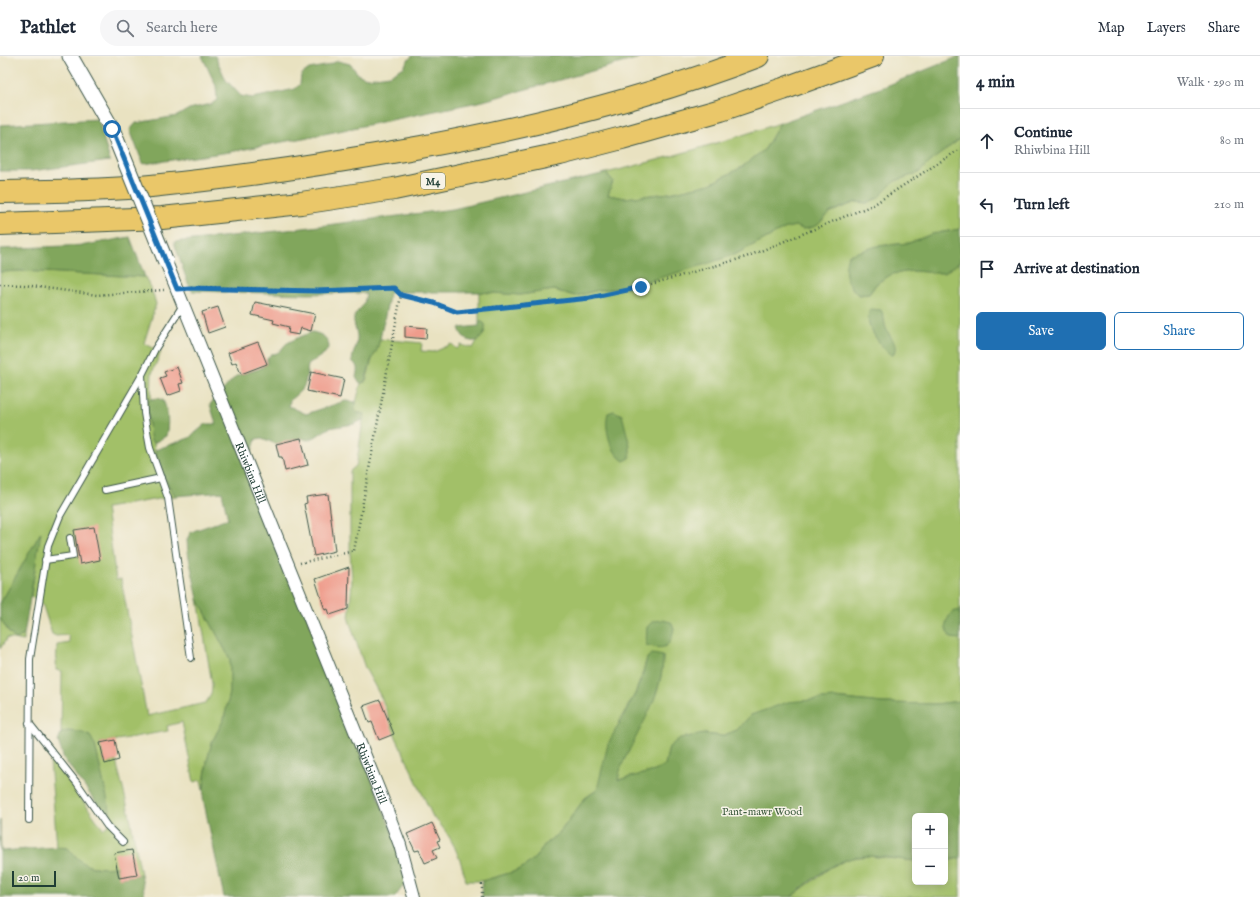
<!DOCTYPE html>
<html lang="en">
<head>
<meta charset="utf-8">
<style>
  :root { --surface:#fff; --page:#f6f6f7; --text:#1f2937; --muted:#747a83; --line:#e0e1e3; --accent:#1f6fb2 }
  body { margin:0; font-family:"IM FELL English",serif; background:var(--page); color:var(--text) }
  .controls { position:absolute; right:12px; bottom:12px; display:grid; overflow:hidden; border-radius:6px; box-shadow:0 2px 10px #0003 }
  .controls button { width:36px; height:36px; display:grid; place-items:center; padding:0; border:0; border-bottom:1px solid var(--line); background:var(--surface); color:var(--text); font:20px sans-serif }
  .scale { position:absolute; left:12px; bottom:10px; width:44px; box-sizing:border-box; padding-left:4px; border:2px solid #1f3d34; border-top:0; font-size:11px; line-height:14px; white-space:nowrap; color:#1f3d34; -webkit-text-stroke:3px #f7f3e8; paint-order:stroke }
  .stop { position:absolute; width:12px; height:12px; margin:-9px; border:3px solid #1f6fb2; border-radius:50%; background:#fff }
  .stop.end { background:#1f6fb2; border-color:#fff; box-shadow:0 1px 4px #0008 }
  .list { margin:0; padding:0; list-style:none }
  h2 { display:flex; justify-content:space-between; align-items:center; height:52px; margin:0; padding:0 16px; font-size:17px }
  h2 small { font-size:13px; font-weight:400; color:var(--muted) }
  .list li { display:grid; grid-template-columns:26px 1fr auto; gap:12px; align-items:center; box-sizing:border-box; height:64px; padding:0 16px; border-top:1px solid var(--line) }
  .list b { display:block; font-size:15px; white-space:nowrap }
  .list p { margin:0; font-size:13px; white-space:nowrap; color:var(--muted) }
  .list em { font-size:13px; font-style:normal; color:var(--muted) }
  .actions { display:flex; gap:8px; padding:12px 16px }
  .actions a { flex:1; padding:9px 0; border:1px solid var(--accent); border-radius:6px; text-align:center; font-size:14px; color:var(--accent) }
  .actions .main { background:var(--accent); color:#fff }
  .icon { flex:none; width:22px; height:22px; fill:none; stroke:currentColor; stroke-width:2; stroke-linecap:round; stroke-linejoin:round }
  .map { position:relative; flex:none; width:960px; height:841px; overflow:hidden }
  header { display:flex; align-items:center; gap:24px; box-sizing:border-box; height:56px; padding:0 20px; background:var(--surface); border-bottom:1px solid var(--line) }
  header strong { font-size:19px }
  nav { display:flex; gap:22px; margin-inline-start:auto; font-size:14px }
  .search { width:280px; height:36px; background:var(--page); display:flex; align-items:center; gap:10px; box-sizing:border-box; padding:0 14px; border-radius:22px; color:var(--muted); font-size:15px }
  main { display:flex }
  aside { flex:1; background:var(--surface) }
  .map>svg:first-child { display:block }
  .green { fill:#a2c068; stroke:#607e4e }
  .forest { fill:#81a65c; stroke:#507248 }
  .building { fill:#ef9c8c }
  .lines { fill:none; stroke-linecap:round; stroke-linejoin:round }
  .service-casing { stroke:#3d5649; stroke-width:8 }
  .minor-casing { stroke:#3d5649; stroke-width:14 }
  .tertiary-casing { stroke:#3d5649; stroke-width:17 }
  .motorway-casing { stroke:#3d5649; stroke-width:24 }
  .path { stroke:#3d5649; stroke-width:2.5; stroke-dasharray:1 3; stroke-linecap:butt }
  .service { stroke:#fff; stroke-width:6 }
  .minor { stroke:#fff; stroke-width:12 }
  .tertiary { stroke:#fff; stroke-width:15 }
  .motorway { stroke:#eac769; stroke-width:22 }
  .tertiary-bridge-casing { stroke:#3d5649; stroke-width:17; stroke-linecap:butt }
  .tertiary-bridge { stroke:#fff; stroke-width:15 }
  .route { stroke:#1f6fb2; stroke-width:5 }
  .labels { text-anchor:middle; stroke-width:3; stroke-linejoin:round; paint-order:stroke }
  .shield { fill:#f7f3e8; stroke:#60746a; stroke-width:1 }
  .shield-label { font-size:10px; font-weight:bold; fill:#1f3d34 }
  .street-label { font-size:11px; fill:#1f3d34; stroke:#f7f3e8 }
  .park-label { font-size:11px; fill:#405e41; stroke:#f7f3e8 }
</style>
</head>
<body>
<header>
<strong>Pathlet</strong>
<div class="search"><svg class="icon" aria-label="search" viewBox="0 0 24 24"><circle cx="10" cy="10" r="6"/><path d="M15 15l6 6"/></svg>Search here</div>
<nav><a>Map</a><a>Layers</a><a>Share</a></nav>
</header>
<main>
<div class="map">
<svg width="960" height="841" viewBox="0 0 960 841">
  <rect width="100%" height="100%" fill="#f7f3e8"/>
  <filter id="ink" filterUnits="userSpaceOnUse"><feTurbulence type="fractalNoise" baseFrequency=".025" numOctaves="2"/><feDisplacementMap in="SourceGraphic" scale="8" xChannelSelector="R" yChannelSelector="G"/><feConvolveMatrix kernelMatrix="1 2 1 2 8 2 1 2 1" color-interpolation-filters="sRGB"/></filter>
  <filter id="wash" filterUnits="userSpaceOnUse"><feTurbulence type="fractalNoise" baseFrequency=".012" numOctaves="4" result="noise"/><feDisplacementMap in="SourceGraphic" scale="16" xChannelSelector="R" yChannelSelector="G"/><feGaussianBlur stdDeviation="0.9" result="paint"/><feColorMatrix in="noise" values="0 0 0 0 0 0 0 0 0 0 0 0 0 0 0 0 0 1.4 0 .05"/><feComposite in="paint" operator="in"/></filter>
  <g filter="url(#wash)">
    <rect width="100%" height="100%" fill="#e9e2c1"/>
    <g class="green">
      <path d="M780,67L765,93L742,111L710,128L670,137L625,142L608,139L613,125L606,117C665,103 722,86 780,67Z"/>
      <path d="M960,83V173L932,178L909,187L877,190L851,231L858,239L869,238L877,227L892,218L912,215L944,217L960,206V645L936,648L882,647L834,642L751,659L737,674L722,680L704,678L669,691L665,709L655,715L618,724C619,719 620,712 622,707C638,672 663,640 663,600L647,602L642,619L635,638L621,662L597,734L585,742L560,776L545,788L535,802L524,811L513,816L482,825H466C461,803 451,777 433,761L396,681L382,643L365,612L349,564L352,524L350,496V415L356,410L357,405L364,358L355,356L356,347L361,327L365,326C369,319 369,311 372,304C375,297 378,290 380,283L422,287L421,295L434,296L452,288L457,293L461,289L473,292L477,285L484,278L482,266H479V236L520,239L554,234L575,240L599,234L625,232L736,198L786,172L795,170L803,173L810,172L818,169L829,157L843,151L857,146L867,147L878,142L895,125L918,117L936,101Z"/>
      <path d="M21,215L145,221L152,235L156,248L144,287L161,296L152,317L151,343L147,347L151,385L154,387C156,407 164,425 176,440L106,452L116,524L121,523L147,660L205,647C211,641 212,636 212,628L198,543L230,603V637L224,663L212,686L207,705L203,734L201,724L194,726L182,666L167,670L168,675L100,687L105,707L116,705L129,756L141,818L119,822L104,812L87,810L78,803L68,792L57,791L50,705L56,707L103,773L112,766L95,689L68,675L61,677L62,615L56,614L57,589L70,587L68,579L56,580L52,578L43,550L31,540L40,478L0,548V216Z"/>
      <path d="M0,562L10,578L16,582L24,579V585L7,582L0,593Z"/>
      <path d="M868,800L915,805V826H945V805L960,802V841H791L831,811L851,802Z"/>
    </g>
    <g class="forest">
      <path d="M202,0H215L226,24L241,40L253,42L295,33L300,28L301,19L309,13L325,10L338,5L350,8L359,19L367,22L390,19L404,11L408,4L412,0H647L483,45L324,78L230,96L143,108L130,74L136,67L177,60L189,53L211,48L217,44L216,30Z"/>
      <path d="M960,0V83L936,101L918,117L895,125L878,142L867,147L856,146L843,151L829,157L818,169L810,172L803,173L795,170L786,172L736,198L703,209L625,232L599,234L575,240L554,234L520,239L479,236H390L380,283L377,294L371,305L365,326L361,327L358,325L356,321C358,313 358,310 352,305C352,297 357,291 357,284C358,276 353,270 354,262C355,256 360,254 363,249C365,246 365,241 366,237L307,238L192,235L187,225L174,186L287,174L453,153L606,117L613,125L608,139L625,142L670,137L710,128L742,111L765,93L780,67L886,30Z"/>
      <path d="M98,63L110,105L31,115H0V69Z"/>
      <path d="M960,173V206L944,217L912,215L892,218L877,227L869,238L858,239C845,224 843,218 848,199L877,190L909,187L932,178Z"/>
      <path d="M130,181L145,221L21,215L0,216V193L86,189Z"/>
      <path d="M870,253L881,254C884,260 884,263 885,269C888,281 900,287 893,299H891C881,291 870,276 868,263C868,260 869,256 870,253Z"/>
      <path d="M479,266H482L485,268C487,277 479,289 468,284C463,282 461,277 459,272L479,270Z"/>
      <path d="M312,276C321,278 327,280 329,290L325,297L308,309C305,330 307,330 290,344L289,350L306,358L345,345L356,346L355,356L364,358L363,364L354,368L329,372L315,381L308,384L301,382L276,388L262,382L256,383L252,396L245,402L410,821L395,841H224L203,742L207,705L212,686L224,663L230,637V603L198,543L188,497L187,484L190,477L196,474L228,463L222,436L176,440C165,426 159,412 155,394L189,382L206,368H216L210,348L220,339L223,334L236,320L259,313L267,308V303L271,298C280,298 281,293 286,288C290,285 306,278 312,276Z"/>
      <path d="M158,342L163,344C168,355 169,367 166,380L154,387L151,385L150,380L147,346L151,343Z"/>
      <path d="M614,355L622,359L630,390V402L624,405C610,396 604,372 608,357Z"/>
      <path d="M41,476L24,579L16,583L10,578L0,562V548Z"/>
      <path d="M960,554V583L951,582C943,571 945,566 952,556Z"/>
      <path d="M662,564L671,566L674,572C671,591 665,595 646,589L647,571L653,565Z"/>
      <path d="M652,598L663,600C663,629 650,655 637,679C630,694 620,708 618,724L655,715L665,709L669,691L680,682L704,678L722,680L737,674L751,659L788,646L834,642L882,647L936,648L960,645V802L945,805V760H915V805C900,804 884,800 869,800C839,799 813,823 791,841H482V825L513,816L524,811L535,802L545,788L560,776L585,742L597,734L608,688L635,638L642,620L647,602Z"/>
      <path d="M68,675L80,676L90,680L95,689L110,755L107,757H105L101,753L64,703L58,685L61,677Z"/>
      <path d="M0,764L1,795L57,791L68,792C85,812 91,813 117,811L120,822L141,818L145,841H0Z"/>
    </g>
    <g id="blocks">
      <g class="building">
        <path d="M255,246L315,258L311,275L301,272L299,279L288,277L289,271L273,267L274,264L252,259Z"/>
        <path d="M218,251L225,271L208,277L202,256Z"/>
        <path d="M405,270L427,272L426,283L405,281Z"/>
        <path d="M258,286L267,308L241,318L236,306L232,308L228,297Z"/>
        <path d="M177,311L183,327L179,328L181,335L167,340L160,322L166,320L164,316Z"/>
        <path d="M311,316L344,323L340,342L307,335Z"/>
        <path d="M301,382L308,409L285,415L282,401H279L276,388Z"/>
        <path d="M328,438L335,495L314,500L304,448L307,447L306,441Z"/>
        <path d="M94,471L100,504L80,508L74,474Z"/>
        <path d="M349,511L348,553L330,559L328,553L325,554L315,523Z"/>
        <path d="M380,644L394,678L379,684L372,666L369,667L363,650Z"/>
        <path d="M115,684L119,704L105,708L100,687Z"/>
        <path d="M432,767L440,784L437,785L440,791L433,794L437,802L425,807L419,794L415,795L407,778Z"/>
        <path d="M132,794L137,819L119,822L114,797Z"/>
      </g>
    </g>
  </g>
  <g filter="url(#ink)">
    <use href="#blocks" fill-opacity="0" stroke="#3d5649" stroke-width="1"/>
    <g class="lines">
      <defs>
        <g id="service">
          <path d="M142,319L144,357L147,375L150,392L168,442L191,602"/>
          <path d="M105,434L161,422"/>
          <path d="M45,504L73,500L70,482"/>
          <path d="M29,667L77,727L107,770L123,786"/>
          <path d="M29,764L30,603L48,490L60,460L142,319L155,293L183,249"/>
        </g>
        <g id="minor">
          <path id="s1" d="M166,206L384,747L400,789L414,841"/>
        </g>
        <path id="tertiary" d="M70,0L112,73"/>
        <g id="motorway">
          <path d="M0,136C50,135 101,135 151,130C242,121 332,107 421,91C535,70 649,42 758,0"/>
          <path d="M0,168L162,162L301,147L394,133L560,98L622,82L721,54L783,33L873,0"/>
        </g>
      </defs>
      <use href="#service" class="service-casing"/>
      <use href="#minor" class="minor-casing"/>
      <use href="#tertiary" class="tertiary-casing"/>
      <use href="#motorway" class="motorway-casing"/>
      <g class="path">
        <path d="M0,228L24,229L97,239L164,234"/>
        <path d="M191,231L317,235L394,232L401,239L434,247L457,256L479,253L590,242L641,231L746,201L873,149L960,93"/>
        <path d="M300,507L354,495L401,239"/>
        <path d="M482,841V825"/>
      </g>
      <use href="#service" class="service"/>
      <use href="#minor" class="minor"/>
      <use href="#tertiary" class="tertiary"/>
      <use href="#motorway" class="motorway"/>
      <defs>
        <path id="tertiary-bridge" d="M112,73L166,206"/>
      </defs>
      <use href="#tertiary-bridge" class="tertiary-bridge-casing"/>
      <use href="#tertiary-bridge" class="tertiary-bridge"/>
    </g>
  </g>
  <g class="lines" filter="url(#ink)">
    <path class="route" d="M112,73L177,233L190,232L317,235L394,232L401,239L434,247L457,256L590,242L641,231"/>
  </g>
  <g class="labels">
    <rect class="shield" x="421" y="117" width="24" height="16" rx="3"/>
    <g class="shield-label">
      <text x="433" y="129">M4</text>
    </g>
    <g class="street-label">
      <text dy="4" stroke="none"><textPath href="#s1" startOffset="227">Rhiwbina Hill</textPath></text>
      <text dy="4" stroke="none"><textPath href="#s1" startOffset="551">Rhiwbina Hill</textPath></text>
    </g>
    <g class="park-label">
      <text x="762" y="759">Pant-mawr Wood</text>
    </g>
  </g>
</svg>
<div class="controls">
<button>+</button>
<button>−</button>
</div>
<div class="scale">20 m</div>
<div class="stop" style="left:112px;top:73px"></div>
<div class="stop end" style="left:641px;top:231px"></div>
</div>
<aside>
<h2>4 min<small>Walk · 290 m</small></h2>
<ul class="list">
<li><svg class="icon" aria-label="ahead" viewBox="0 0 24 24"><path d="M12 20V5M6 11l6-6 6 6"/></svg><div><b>Continue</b><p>Rhiwbina Hill</p></div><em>80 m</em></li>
<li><svg class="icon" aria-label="left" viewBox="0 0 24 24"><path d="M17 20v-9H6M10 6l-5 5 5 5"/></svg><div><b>Turn left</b></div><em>210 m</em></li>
<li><svg class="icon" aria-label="arrive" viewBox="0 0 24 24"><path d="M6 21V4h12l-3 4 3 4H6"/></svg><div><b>Arrive at destination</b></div></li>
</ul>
<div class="actions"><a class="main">Save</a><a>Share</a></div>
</aside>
</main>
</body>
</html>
